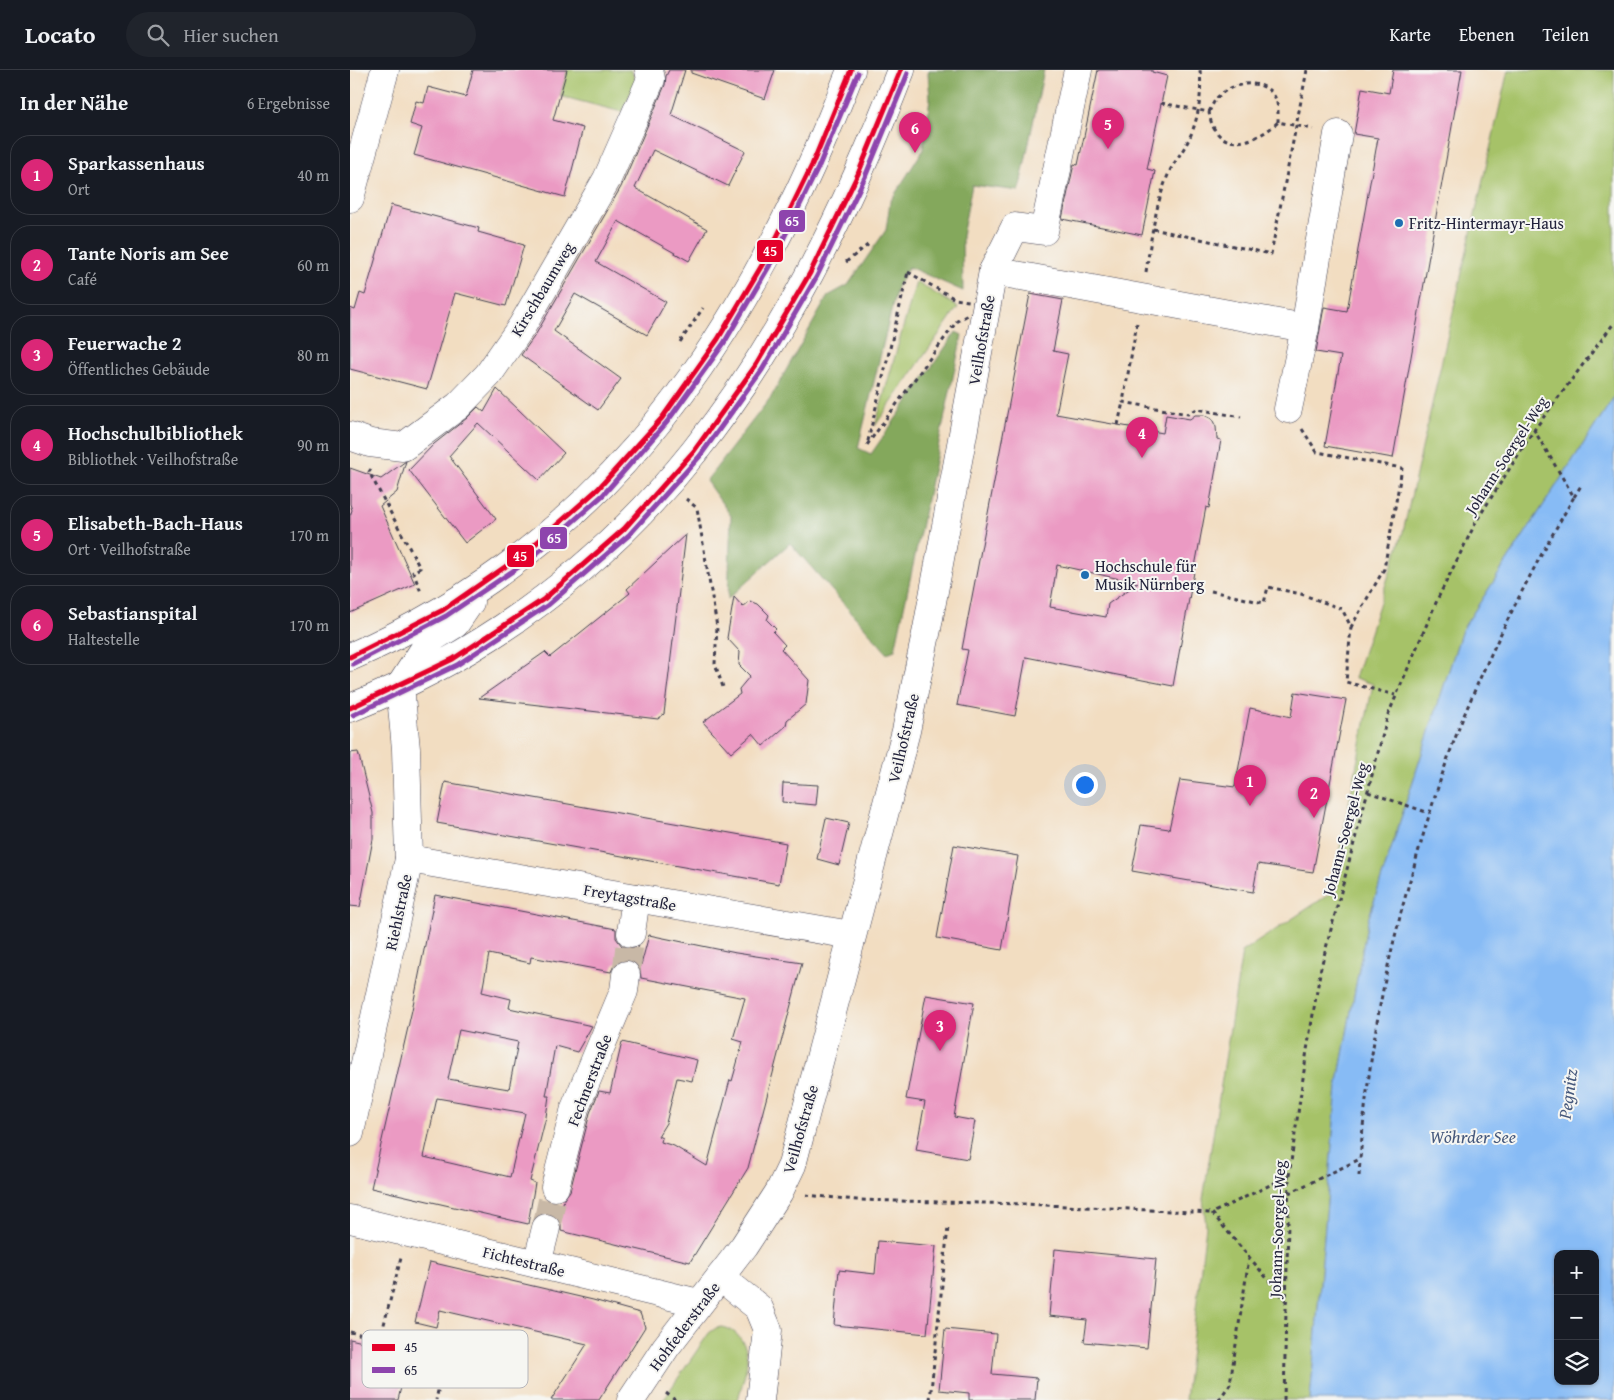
<!DOCTYPE html>
<html lang="de">
<head>
<meta charset="utf-8">
<style>
  :root { --surface:#171b24; --page:#20242c; --text:#f1f3f6; --muted:#9ea1a6; --line:#363941; --accent:#db2777 }
  body { margin:0; font-family:"Gentium Book Plus",serif; background:var(--page); color:var(--text) }
  .controls { position:absolute; right:15px; bottom:15px; display:grid; overflow:hidden; border-radius:10px; box-shadow:0 1px 4px #0004 }
  .controls button { width:45px; height:45px; display:grid; place-items:center; padding:0; border:0; border-bottom:1px solid var(--line); background:var(--surface); color:var(--text); font:25px sans-serif }
  .you { position:absolute; left:734px; top:714px; width:18px; height:18px; margin:-12px; border:4px solid #fff; border-radius:50%; background:#1a73e8; box-shadow:0 0 0 8px #1a73e833 }
  .badge { display:grid; place-items:center; width:32px; height:32px; border-radius:50%; background:var(--accent); color:#fff; font-size:16px; font-weight:700 }
  .pin { position:absolute; translate:-50% -41px; filter:drop-shadow(0 1px 2px #0008) }
  .pin::after { content:''; position:absolute; top:26px; width:18px; height:15px; background:inherit; clip-path:polygon(0 0,100% 0,50% 100%) }
  .list { margin:0; padding:0; list-style:none }
  h2 { display:flex; justify-content:space-between; align-items:center; height:65px; margin:0; padding:0 20px; font-size:21px }
  h2 small { font-size:16px; font-weight:400; color:var(--muted) }
  .list li { display:grid; grid-template-columns:32px 1fr auto; gap:15px; align-items:center; box-sizing:border-box; height:80px; margin:0 10px 10px; padding:0 10px; border:1px solid var(--line); border-radius:20px }
  .list b { display:block; font-size:19px; white-space:nowrap }
  .list p { margin:0; font-size:16px; white-space:nowrap; color:var(--muted) }
  .list em { font-size:16px; font-style:normal; color:var(--muted) }
  .icon { flex:none; width:28px; height:28px; fill:none; stroke:currentColor; stroke-width:2; stroke-linecap:round; stroke-linejoin:round }
  .map { position:relative; flex:none; width:1264px; height:1330px; overflow:hidden }
  header { display:flex; align-items:center; gap:30px; box-sizing:border-box; height:70px; padding:0 25px; background:var(--surface); border-bottom:1px solid var(--line) }
  header strong { font-size:24px }
  nav { display:flex; gap:28px; margin-inline-start:auto; font-size:18px }
  .search { width:350px; height:45px; background:var(--page); display:flex; align-items:center; gap:12px; box-sizing:border-box; padding:0 18px; border-radius:28px; color:var(--muted); font-size:19px }
  main { display:flex }
  aside { flex:1; background:var(--surface) }
  .map>svg:first-child { display:block }
  .green { fill:#a6c268; stroke:#647252 }
  .forest { fill:#84a85c; stroke:#53654c }
  .water { fill:#87bbf5; stroke:#546e98; fill-rule:evenodd }
  .building { fill:#eb9ac3; fill-rule:evenodd }
  .lines { fill:none; stroke-linecap:round; stroke-linejoin:round }
  .minor-tunnel { stroke:#c8b8a6; stroke-width:28; stroke-dasharray:28 14; stroke-linecap:butt }
  .minor-casing { stroke:#413e4f; stroke-width:29 }
  .major-casing { stroke:#413e4f; stroke-width:29 }
  .path { stroke:#413e4f; stroke-width:3; stroke-dasharray:4 4; stroke-linecap:butt }
  .minor { stroke:#fff; stroke-width:28 }
  .major { stroke:#fff; stroke-width:28 }
  .bus-1-casing { stroke:#f6f6f2; stroke-width:9 }
  .bus-2-casing { stroke:#f6f6f2; stroke-width:9 }
  .bus-1 { stroke:#e4002b; stroke-width:5 }
  .bus-2 { stroke:#8e44ad; stroke-width:5 }
  .poi-dot { fill:#1f6fb2; stroke:#f6f6f2; stroke-width:2 }
  .labels { text-anchor:middle; stroke-width:4; stroke-linejoin:round; paint-order:stroke }
  .poi-label { font-size:16px; fill:#22223b; stroke:#f6f6f2; text-anchor:start }
  .street-label { font-size:16px; fill:#22223b; stroke:#f6f6f2 }
  .water-label { font-size:18px; font-style:italic; fill:#45587c; stroke:#f6f6f2 }
  .key { fill:#f6f6f2; stroke:#b6b6bb; stroke-width:1 }
  .key-label { font-size:14px; fill:#22223b }
  .line-badge { stroke:#f6f6f2; stroke-width:2 }
  .badge-label { font-size:14px; text-anchor:middle; font-weight:bold; fill:#fff }
</style>
</head>
<body>
<header>
<strong>Locato</strong>
<div class="search"><svg class="icon" aria-label="search" viewBox="0 0 24 24"><circle cx="10" cy="10" r="6"/><path d="M15 15l6 6"/></svg>Hier suchen</div>
<nav><a>Karte</a><a>Ebenen</a><a>Teilen</a></nav>
</header>
<main>
<aside>
<h2>In der Nähe<small>6 Ergebnisse</small></h2>
<ul class="list">
<li><span class="badge">1</span><div><b>Sparkassenhaus</b><p>Ort</p></div><em>40 m</em></li>
<li><span class="badge">2</span><div><b>Tante Noris am See</b><p>Café</p></div><em>60 m</em></li>
<li><span class="badge">3</span><div><b>Feuerwache 2</b><p>Öffentliches Gebäude</p></div><em>80 m</em></li>
<li><span class="badge">4</span><div><b>Hochschulbibliothek</b><p>Bibliothek · Veilhofstraße</p></div><em>90 m</em></li>
<li><span class="badge">5</span><div><b>Elisabeth-Bach-Haus</b><p>Ort · Veilhofstraße</p></div><em>170 m</em></li>
<li><span class="badge">6</span><div><b>Sebastianspital</b><p>Haltestelle</p></div><em>170 m</em></li>
</ul>
</aside>
<div class="map">
<svg width="1264" height="1330" viewBox="0 0 1264 1330">
  <rect width="100%" height="100%" fill="#f6f6f2"/>
  <filter id="ink" filterUnits="userSpaceOnUse"><feTurbulence type="fractalNoise" baseFrequency=".02" numOctaves="2"/><feDisplacementMap in="SourceGraphic" scale="10" xChannelSelector="R" yChannelSelector="G"/><feConvolveMatrix kernelMatrix="1 2 1 2 8 2 1 2 1" color-interpolation-filters="sRGB"/></filter>
  <filter id="wash" filterUnits="userSpaceOnUse"><feTurbulence type="fractalNoise" baseFrequency=".0096" numOctaves="4" result="noise"/><feDisplacementMap in="SourceGraphic" scale="20" xChannelSelector="R" yChannelSelector="G"/><feGaussianBlur stdDeviation="1.12" result="paint"/><feColorMatrix in="noise" values="0 0 0 0 0 0 0 0 0 0 0 0 0 0 0 0 0 1.4 0 .05"/><feComposite in="paint" operator="in"/></filter>
  <g filter="url(#wash)">
    <rect width="100%" height="100%" fill="#f2ddc1"/>
    <g class="green">
      <path d="M217,0H281L286,11L272,42L210,26Z"/>
      <path d="M1158,0H1264V327L1112,560L1018,850L987,1017L960,1330H835L856,1156L853,1129L892,882L981,823L1023,614L1005,608L1053,462Z"/>
      <path d="M566,212L608,237L525,356Z"/>
      <path d="M372,1257C386,1259 397,1273 397,1288C397,1301 391,1317 388,1330H313L359,1263L366,1258Z"/>
    </g>
    <path class="forest" d="M579,0H694L669,121L622,115L612,166L613,221L559,197L547,217L508,378L521,384L606,262L612,265L545,580L537,583L440,473L378,529L381,446L356,411L421,327L478,226L498,215L536,160L540,132L573,80L580,28L578,4Z"/>
    <path class="water" d="M1264,327V1330H960L987,1017L1018,850L1112,560ZM1208,1184H1245V1311H1208Z"/>
    <g id="blocks">
      <g class="building">
        <path d="M123,0H217L203,50L233,58L215,127L64,85L72,58L60,54L66,31L74,33L78,17L116,27Z"/>
        <path d="M319,0H335L321,45L395,81L378,116L303,80L285,118L357,159L339,191L268,151L246,192L316,232L297,265L225,224L204,261L271,309L248,340L171,285L186,264L271,117L315,15L316,6Z"/>
        <path d="M341,0H425L415,29L341,3Z"/>
        <path d="M748,0H802V2L817,6L797,99L805,101L792,165L712,149L724,94L728,95Z"/>
        <path d="M1043,0H1112L1043,388L975,376L991,286L966,282L974,237L997,241L1028,68L1004,64L1012,18L1039,23Z"/>
        <path d="M41,135L129,158L128,162L174,175L156,236L105,223L77,319L0,299V238L5,240L10,223L15,225Z"/>
        <path d="M680,224L713,230L703,281L718,284L706,344L813,363L816,345L840,349L845,345H854L862,349L866,357L867,369L871,370L859,438L856,437L823,616L676,587L665,646L607,635L618,580L612,579ZM707,495L788,513L758,534L756,547L700,537Z"/>
        <path d="M147,319L214,383L189,410L128,353L99,386L146,449L115,473L59,400L84,374L117,348L128,337L134,342Z"/>
        <path d="M56,391L47,422L30,436L65,514L0,543V446L2,440L0,434V398L31,409Z"/>
        <path d="M336,464L314,644L308,649L129,628L195,582L200,587L280,523L277,519Z"/>
        <path d="M384,527L393,537L400,531L408,534L419,545L417,550L426,559L423,562L435,575L431,579L459,610L456,634L437,650L436,656L413,676L403,664L381,683L353,652L390,624L389,619L400,606L389,595L390,582L377,568Z"/>
        <path d="M945,622L996,630L963,802L908,794L903,822L782,801L791,755L819,759L830,710L885,717L900,638L941,647Z"/>
        <path d="M8,682L23,743V769L10,837L0,836V683Z"/>
        <path d="M95,712L436,773L429,814L87,753Z"/>
        <path d="M433,713L468,715L466,735L432,732Z"/>
        <path d="M476,748L499,753L489,795L467,789Z"/>
        <path d="M604,775L668,786L652,880L587,868Z"/>
        <path d="M85,825L266,859V868L272,876L279,878L289,876L281,890L270,891L264,895L261,902L181,887L180,893L139,884L132,922L161,929L159,938L242,956L227,982L205,976L196,1026H199L196,1047L180,1111L185,1113L178,1154L21,1118L62,940ZM109,960L168,972L159,1019L98,1009ZM87,1028L175,1043L160,1107L74,1087Z"/>
        <path d="M299,865L386,883L452,893L398,1098L340,1192L211,1161V1154L209,1150L214,1129L220,1121L240,1043L249,1021L260,1023L272,972L347,990L342,1011L327,1008L316,1053L308,1066L312,1068L311,1072L324,1076L357,1096L380,1010L382,1011L393,972L383,969L395,928L291,908L290,899Z"/>
        <path d="M576,925L624,933L604,1047L625,1051L618,1089L566,1080L575,1032L556,1029Z"/>
        <path d="M528,1171L586,1176L577,1264L484,1255L489,1200L525,1204Z"/>
        <path d="M705,1179L806,1189L797,1278L734,1272L737,1250L699,1246Z"/>
        <path d="M80,1192L243,1230L290,1243L295,1257L249,1330H201L237,1274L90,1240L86,1257L65,1252Z"/>
        <path d="M595,1259L646,1264L642,1304L687,1308L685,1330H619V1323L589,1320Z"/>
        <path d="M0,1269L59,1283L48,1330H0Z"/>
      </g>
    </g>
  </g>
  <g filter="url(#ink)">
    <use href="#blocks" fill-opacity="0" stroke="#413e4f" stroke-width="1"/>
    <g class="lines">
      <g class="minor-tunnel">
        <path d="M276,905L281,863"/>
        <path d="M196,1158L205,1117"/>
      </g>
      <defs>
        <g id="minor">
          <path d="M0,128L35,0"/>
          <path d="M643,201L955,258L938,339"/>
          <path d="M955,258L988,64"/>
          <path d="M0,366L20,373L53,377L108,336L138,305L172,256L257,109L301,9L299,0"/>
          <path d="M59,789L501,865"/>
          <path d="M281,863L286,828"/>
          <path d="M0,1063L59,789L56,679L50,616"/>
          <path d="M205,1117L225,1038L274,921L276,905"/>
          <path d="M0,1149L349,1233"/>
          <path d="M187,1194L196,1158"/>
          <path d="M370,1207L409,1238L418,1260L410,1330"/>
          <path d="M281,1330L316,1277L394,1176L429,1122L442,1095L556,661L577,559L643,201L665,157L694,161L728,0"/>
        </g>
        <g id="major">
          <path d="M0,587C263,473 401,258 501,0"/>
          <path d="M51,615L73,581L84,567L105,554L120,532"/>
          <path d="M0,638C293,521 442,283 551,0"/>
        </g>
      </defs>
      <use href="#minor" class="minor-casing"/>
      <use href="#major" class="major-casing"/>
      <g class="path">
        <path d="M811,33L859,42C865,85 904,75 928,52L963,59"/>
        <path d="M859,42C862,36 864,30 869,26C882,13 909,8 922,23C929,30 928,43 928,52"/>
        <path d="M803,159L921,184L957,0"/>
        <path d="M496,192L519,174"/>
        <path d="M558,202L605,229L638,234L607,251L517,375Z"/>
        <path d="M796,202C801,169 805,136 818,105C823,93 832,83 838,71C849,49 852,24 850,0"/>
        <path d="M787,253L773,332L838,344L847,339L891,347"/>
        <path d="M330,272L353,238"/>
        <path d="M768,355L773,332"/>
        <path d="M952,359L967,382L1052,398L1034,499L1001,557"/>
        <path d="M21,399L19,402L70,498L63,502L71,522"/>
        <path d="M1224,427L1232,414"/>
        <path d="M336,429L347,438L367,557L365,594L373,617"/>
        <path d="M861,521L914,533L918,517L951,524L992,539L1001,557L996,612L1045,625"/>
        <path d="M1018,722L1079,743"/>
        <path d="M1009,1106L1010,1090"/>
        <path d="M939,1123L1010,1089C1017,1009 1028,929 1049,851C1054,829 1061,808 1067,786C1081,738 1096,689 1115,643C1146,569 1183,497 1224,427L1184,360"/>
        <path d="M456,1125L507,1130L674,1134L862,1143"/>
        <path d="M937,1232L862,1143L939,1106"/>
        <path d="M0,1262L96,1284L86,1330"/>
        <path d="M30,1270L51,1188"/>
        <path d="M316,1323L325,1330"/>
        <path d="M580,1330L598,1157"/>
        <path d="M869,1330L880,1314L899,1188"/>
        <path d="M934,1330L939,1106L957,980L971,897L1038,645L1088,528L1127,450L1184,360L1264,253"/>
      </g>
      <use href="#minor" class="minor"/>
      <use href="#major" class="major"/>
      <defs>
        <g id="bus-1">
          <path d="M0,587L93,540L175,483L248,419L312,348L368,269L418,185L462,95L501,0"/>
          <path d="M0,638L103,589L194,529L274,459L344,381L406,295L460,203L508,104L551,0"/>
        </g>
        <g id="bus-2">
          <path d="M3,594L96,546L179,490L253,425L317,352L374,273L424,188L468,98L508,3"/>
          <path d="M3,645L107,595L198,535L279,465L350,386L412,300L467,206L515,107L558,3"/>
        </g>
      </defs>
      <use href="#bus-1" class="bus-1-casing"/>
      <use href="#bus-2" class="bus-2-casing"/>
      <use href="#bus-1" class="bus-1"/>
      <use href="#bus-2" class="bus-2"/>
    </g>
  </g>
  <g class="poi-dot">
    <circle cx="1049" cy="153" r="5"/>
    <circle cx="735" cy="505" r="5"/>
  </g>
  <g class="labels">
    <g class="poi-label">
      <text x="1059" y="159">Fritz-Hintermayr-Haus</text>
      <text x="745" y="502">Hochschule für<tspan x="745" dy="18">Musik Nürnberg</tspan></text>
    </g>
    <g class="street-label">
      <text transform="translate(192 219) rotate(-59)" y="6">Kirschbaumweg</text>
      <text transform="translate(631 270) rotate(-80)" y="6">Veilhofstraße</text>
      <text transform="translate(1156 385) rotate(-57)" y="6">Johann-Soergel-Weg</text>
      <text transform="translate(553 668) rotate(-77)" y="6">Veilhofstraße</text>
      <text transform="translate(995 759) rotate(-75)" y="6">Johann-Soergel-Weg</text>
      <text transform="translate(280 827) rotate(10)" y="6">Freytagstraße</text>
      <text transform="translate(48 842) rotate(-78)" y="6">Riehlstraße</text>
      <text transform="translate(239 1010) rotate(-69)" y="6">Fechnerstraße</text>
      <text transform="translate(450 1059) rotate(-74)" y="6">Veilhofstraße</text>
      <text transform="translate(927 1159) rotate(-88)" y="6">Johann-Soergel-Weg</text>
      <text transform="translate(174 1191) rotate(14)" y="6">Fichtestraße</text>
      <text transform="translate(334 1256) rotate(-53)" y="6">Hohfederstraße</text>
    </g>
    <g class="water-label">
      <text transform="translate(1218 1024) rotate(-82)" y="6">Pegnitz</text>
      <text x="1123" y="1073">Wöhrder See</text>
    </g>
  </g>
  <rect x="12" y="1260" width="166" height="58" rx="8" class="key"/>
  <rect x="22" y="1274" width="23" height="7" fill="#e4002b"/>
  <rect x="22" y="1297" width="23" height="6" fill="#8e44ad"/>
  <g class="key-label">
    <text x="54" y="1282">45</text>
    <text x="54" y="1305">65</text>
  </g>
  <g class="line-badge">
    <rect x="428" y="139" width="28" height="24" rx="5" fill="#8e44ad"/>
    <rect x="406" y="169" width="28" height="24" rx="5" fill="#e4002b"/>
    <rect x="189" y="456" width="29" height="24" rx="5" fill="#8e44ad"/>
    <rect x="156" y="474" width="29" height="24" rx="5" fill="#e4002b"/>
  </g>
  <g class="badge-label">
    <text x="442" y="156">65</text>
    <text x="420" y="186">45</text>
    <text x="204" y="473">65</text>
    <text x="170" y="491">45</text>
  </g>
</svg>
<div class="controls">
<button>+</button>
<button>−</button>
<button><svg class="icon" aria-label="layers" viewBox="0 0 24 24"><path d="M12 4l9 5-9 5-9-5zM3 14l9 5 9-5"/></svg></button>
</div>
<div class="you"></div>
<div class="pin badge" style="left:900px;top:736px">1</div>
<div class="pin badge" style="left:964px;top:748px">2</div>
<div class="pin badge" style="left:590px;top:981px">3</div>
<div class="pin badge" style="left:792px;top:388px">4</div>
<div class="pin badge" style="left:758px;top:79px">5</div>
<div class="pin badge" style="left:565px;top:83px">6</div>
</div>
</main>
</body>
</html>
